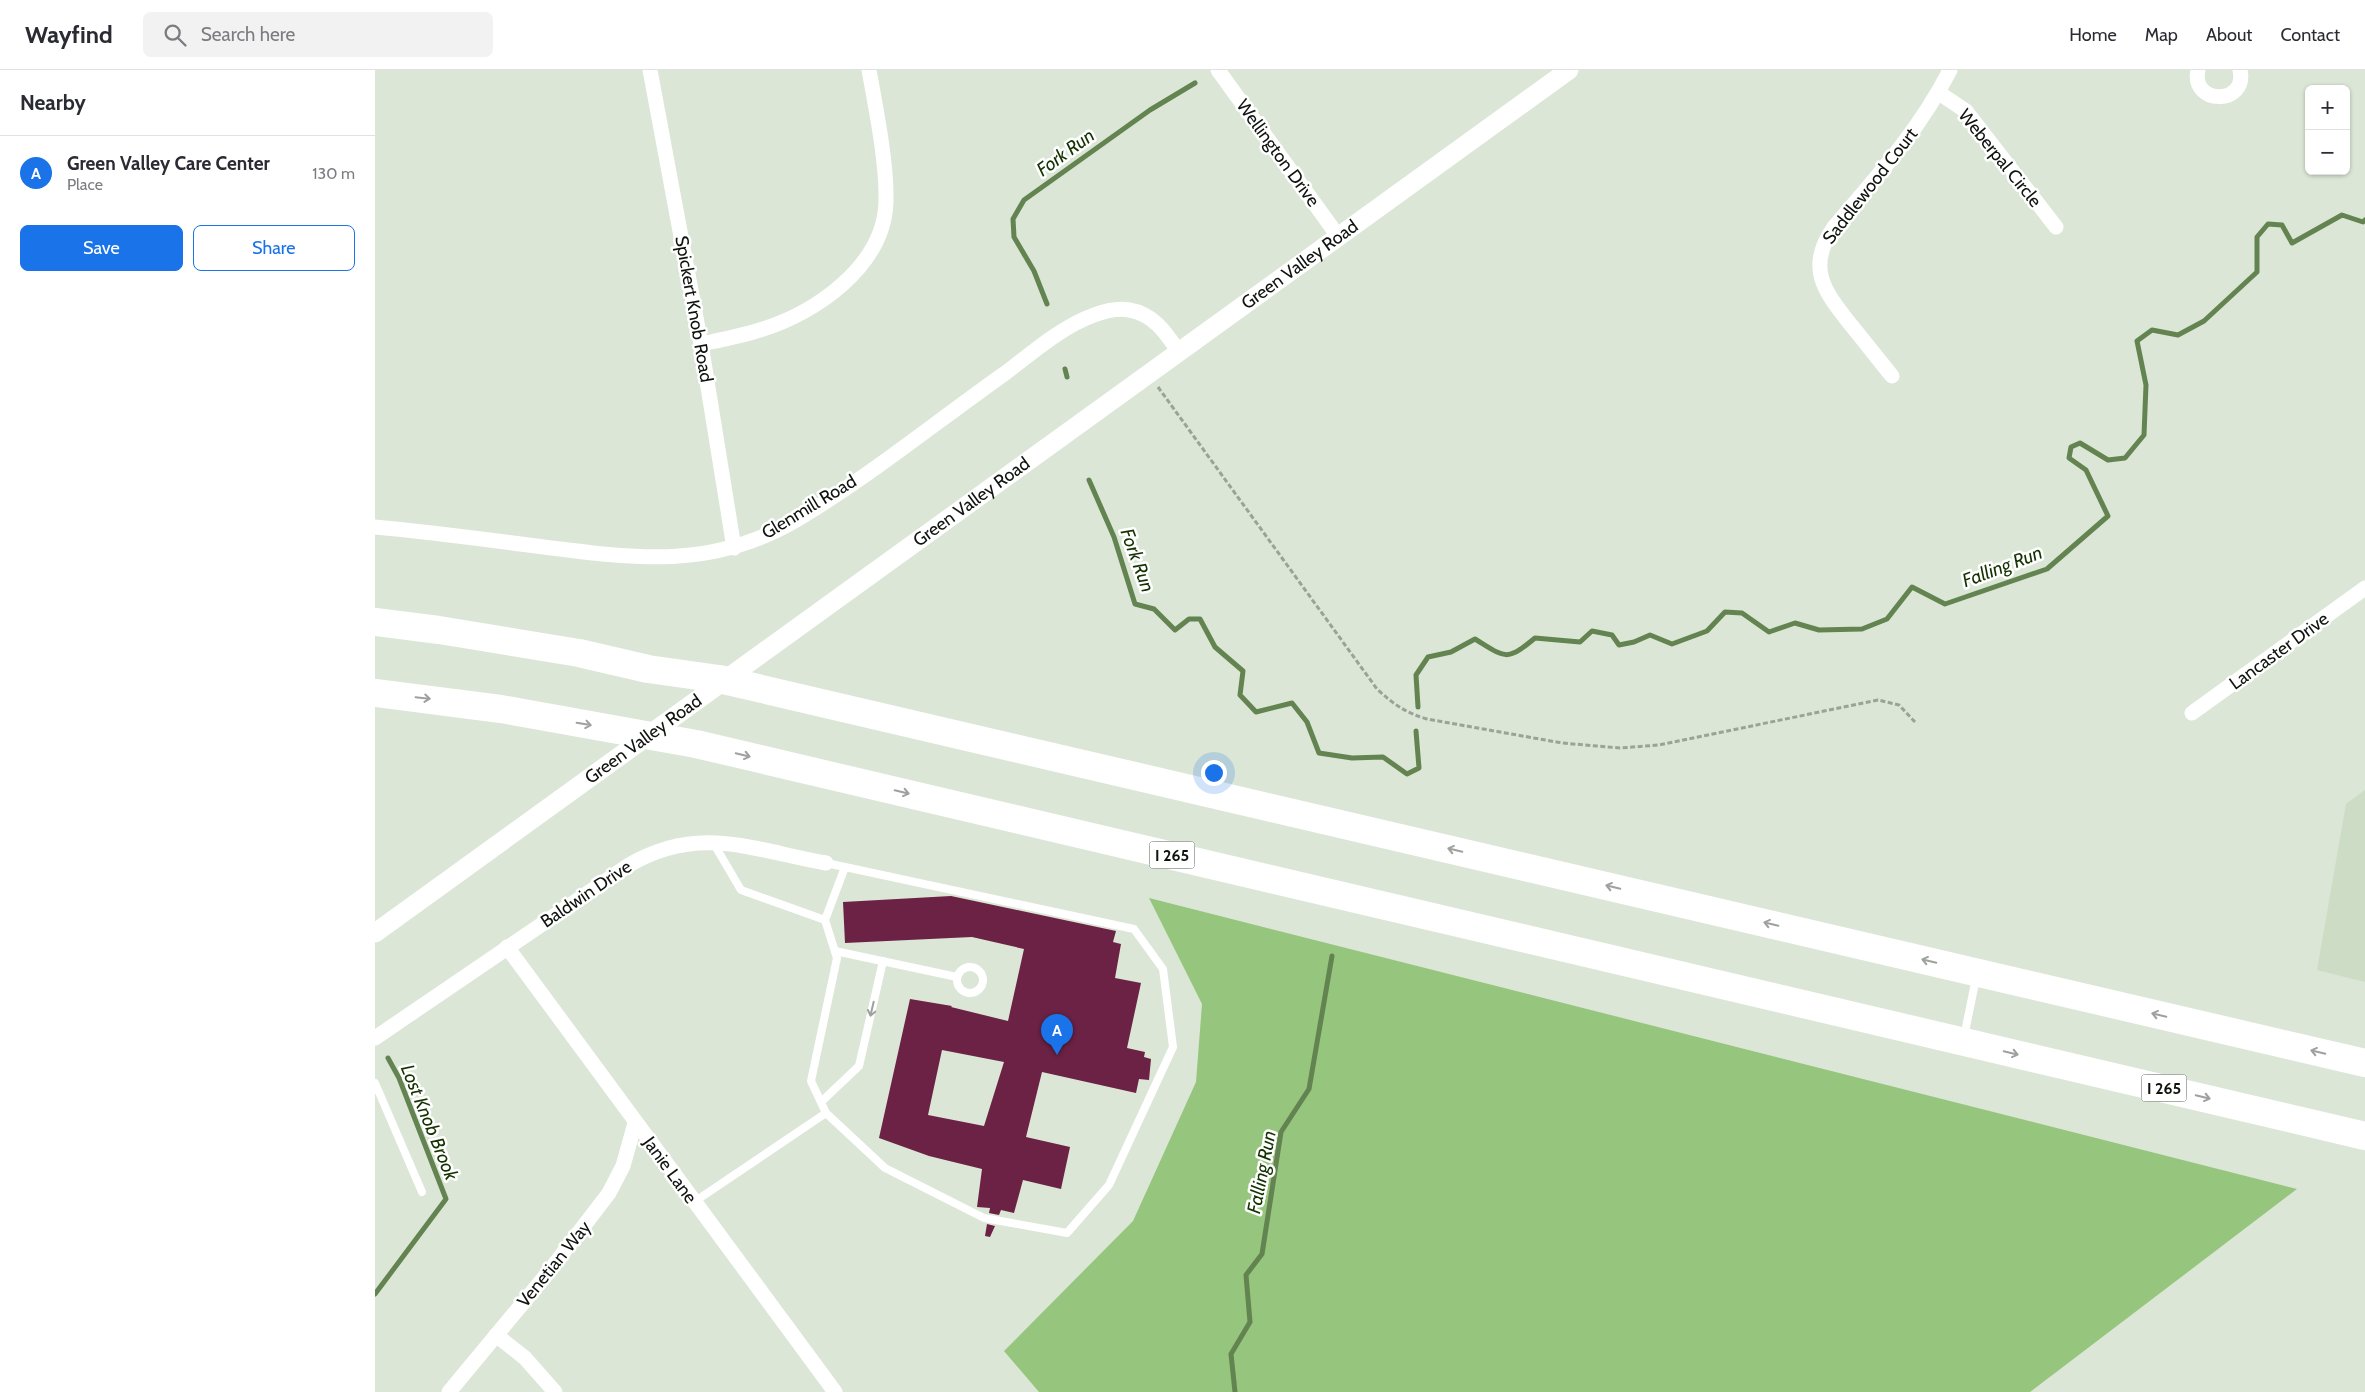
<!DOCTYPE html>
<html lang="en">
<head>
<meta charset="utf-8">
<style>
  :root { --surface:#fff; --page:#f2f2f3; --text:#2b2b33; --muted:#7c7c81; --line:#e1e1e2; --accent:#1a73e8 }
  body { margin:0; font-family:Cabin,sans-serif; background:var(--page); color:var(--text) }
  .controls { position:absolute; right:15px; top:15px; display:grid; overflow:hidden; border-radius:8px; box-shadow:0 1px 4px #0004 }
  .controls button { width:45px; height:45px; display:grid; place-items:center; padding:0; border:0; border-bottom:1px solid var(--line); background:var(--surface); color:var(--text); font:25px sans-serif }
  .you { position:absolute; left:838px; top:702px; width:18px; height:18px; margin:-12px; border:4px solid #fff; border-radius:50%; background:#1a73e8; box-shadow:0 0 0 8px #1a73e833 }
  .badge { display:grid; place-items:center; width:32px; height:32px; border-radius:50%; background:var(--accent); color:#fff; font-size:16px; font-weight:700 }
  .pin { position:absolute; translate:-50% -41px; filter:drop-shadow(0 1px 2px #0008) }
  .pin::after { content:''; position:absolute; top:26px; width:18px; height:15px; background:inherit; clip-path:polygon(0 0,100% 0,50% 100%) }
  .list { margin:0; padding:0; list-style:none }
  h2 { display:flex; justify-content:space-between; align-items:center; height:65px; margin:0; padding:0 20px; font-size:21px }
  h2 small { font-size:16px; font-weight:400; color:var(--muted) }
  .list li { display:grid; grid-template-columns:32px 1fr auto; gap:15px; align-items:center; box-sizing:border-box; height:75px; padding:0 20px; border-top:1px solid var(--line) }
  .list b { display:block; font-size:19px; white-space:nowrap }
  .list p { margin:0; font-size:16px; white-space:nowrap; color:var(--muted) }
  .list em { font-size:16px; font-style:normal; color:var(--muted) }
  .actions { display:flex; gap:10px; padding:15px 20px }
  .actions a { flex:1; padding:11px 0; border:1px solid var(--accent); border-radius:8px; text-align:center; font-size:18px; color:var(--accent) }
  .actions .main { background:var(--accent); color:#fff }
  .icon { flex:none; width:28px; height:28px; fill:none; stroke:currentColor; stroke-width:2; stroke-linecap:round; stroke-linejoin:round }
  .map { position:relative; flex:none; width:1990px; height:1322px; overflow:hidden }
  header { display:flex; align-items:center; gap:30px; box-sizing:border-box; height:70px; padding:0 25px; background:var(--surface); border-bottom:1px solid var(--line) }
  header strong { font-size:24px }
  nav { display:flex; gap:28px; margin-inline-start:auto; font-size:18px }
  .search { width:350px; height:45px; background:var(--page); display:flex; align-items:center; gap:12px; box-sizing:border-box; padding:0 18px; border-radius:8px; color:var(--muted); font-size:19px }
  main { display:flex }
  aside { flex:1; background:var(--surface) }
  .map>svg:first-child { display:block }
  .built { fill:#cddcc5 }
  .forest { fill:#96c57d }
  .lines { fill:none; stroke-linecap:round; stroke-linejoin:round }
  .stream { stroke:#638451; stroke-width:5 }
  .building { fill:#6b2244; fill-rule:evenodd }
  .path { stroke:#9aa397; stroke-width:3; stroke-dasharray:5 2.5; stroke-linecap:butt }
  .service { stroke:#fff; stroke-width:8 }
  .minor { stroke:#fff; stroke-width:15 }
  .tertiary { stroke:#fff; stroke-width:19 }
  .motorway { stroke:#fff; stroke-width:28 }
  .oneway { stroke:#9fa19f }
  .labels { text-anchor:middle; stroke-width:5; stroke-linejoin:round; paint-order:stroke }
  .shield { fill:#fff; stroke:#575a56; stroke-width:1 }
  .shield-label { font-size:16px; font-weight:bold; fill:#0f130e }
  .street-label { font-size:18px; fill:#0f130e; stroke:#fff }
  .water-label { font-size:19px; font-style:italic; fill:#143200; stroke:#fff }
</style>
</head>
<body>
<header>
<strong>Wayfind</strong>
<div class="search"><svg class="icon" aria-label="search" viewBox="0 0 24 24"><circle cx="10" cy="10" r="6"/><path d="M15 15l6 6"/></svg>Search here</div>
<nav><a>Home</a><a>Map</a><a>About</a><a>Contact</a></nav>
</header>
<main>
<aside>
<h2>Nearby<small></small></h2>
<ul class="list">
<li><span class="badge">A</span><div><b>Green Valley Care Center</b><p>Place</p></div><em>130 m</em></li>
</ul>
<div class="actions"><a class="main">Save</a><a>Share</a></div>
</aside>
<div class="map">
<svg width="1990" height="1322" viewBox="0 0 1990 1322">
  <rect width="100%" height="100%" fill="#dbe6d6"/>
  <path class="built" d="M1990,720V912L1942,900L1971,734Z"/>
  <path class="forest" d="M774,828L1922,1119L1655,1322H664L629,1281L758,1151L821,1012L827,934Z"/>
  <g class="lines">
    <g class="stream">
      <path d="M672,234L659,201L639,167L638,149L649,130L775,40L820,13"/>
      <path d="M690,299L692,307"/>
      <path d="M714,410L739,467L760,534L779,539L800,560L814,549H825L840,577L868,601L865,625L881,642L917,633L932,652L944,683L977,688L1008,687L1032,704L1044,698L1041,661"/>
      <path d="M1043,637L1041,605L1053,587L1076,582L1100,569C1131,588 1131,592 1160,568L1205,572L1217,561L1237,565L1244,575L1259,572L1275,565L1297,574L1332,561L1350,542L1367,543L1394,562L1420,553L1444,560L1487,559L1512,549L1537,517L1570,534L1672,499L1733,446L1711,400L1694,388L1696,377L1705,373L1733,390L1750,388L1769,365L1771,315L1762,271L1777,260L1803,265L1829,251L1882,202V167L1893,154L1907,155L1917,173L1967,145L1988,152L1990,150"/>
      <path d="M0,1224L71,1129L24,1008L13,988"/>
      <path d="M860,1322L856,1284L875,1252L871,1205L887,1184L906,1062L934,1019L957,886"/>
    </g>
  </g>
  <g class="building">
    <path d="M576,826L741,861L738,872L746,874L740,908L766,913L752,978L770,982L769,987L776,989L774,1010L764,1009L761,1023L667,1002L651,1067L695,1077L686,1119L648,1110L639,1143L626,1140L624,1145L614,1143L615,1138L602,1137L607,1099L554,1086L504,1068L535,929L577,936L576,937L633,951L649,879L597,867L470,873L468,832ZM567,980L629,992L609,1056L553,1045Z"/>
    <path d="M612,1154L620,1156L615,1167L610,1166Z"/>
  </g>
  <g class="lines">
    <path class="path" d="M783,317L1002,619C1018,634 1031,643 1052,649L1187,673L1245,678L1284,675L1503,630L1524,635L1540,652"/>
    <g class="service">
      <path d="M339,774L366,820L450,850"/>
      <path d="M451,793L470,797L450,850L462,888L436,1011L451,1043L510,1098L609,1148L692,1163L734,1115L798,977L788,899L759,859L470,797"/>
      <path d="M460,881L582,907"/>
      <circle cx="595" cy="910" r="13"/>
      <path d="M1589,967L1601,908"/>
      <path d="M0,1013L47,1122"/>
      <path d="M446,1032L484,996L508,891"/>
      <path d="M319,1132L451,1043"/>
    </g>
    <g class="minor">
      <path d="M275,0L326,274L359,478"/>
      <path d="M843,0L963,166"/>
      <path d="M1823,0C1815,35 1873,36 1865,0"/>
      <path d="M1564,23L1591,41L1681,157"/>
      <path d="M326,274C345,270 366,266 385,260C441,243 509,196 511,132C512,93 501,39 494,0"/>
      <path d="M1517,306C1503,289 1490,272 1476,255C1450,222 1430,198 1459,157C1502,107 1545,59 1575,0"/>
      <path d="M0,457C54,462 107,469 161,476C257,488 335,501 423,449C495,406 561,352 629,304C657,283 686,257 719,245C730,241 743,238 754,240C779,244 791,263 804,282"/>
      <path d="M1817,643L1990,518"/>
      <path d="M132,877L460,1322"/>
      <path d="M0,968L254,795C325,754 377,780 451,793"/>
      <path d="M121,1265L150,1288L180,1322"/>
      <path d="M74,1322L172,1204L234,1123L248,1096L260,1053"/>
    </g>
    <path class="tertiary" id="s1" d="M0,863L1194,0"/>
    <g class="motorway">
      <path d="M0,552L64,560L204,583L273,599L344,609L1990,993"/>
      <path d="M0,623L126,639L321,674L1990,1066"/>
    </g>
  </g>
  <defs><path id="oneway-shaft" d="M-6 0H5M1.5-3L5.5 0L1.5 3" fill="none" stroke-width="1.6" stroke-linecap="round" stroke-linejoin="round" transform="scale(1.25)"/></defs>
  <g class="oneway">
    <use href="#oneway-shaft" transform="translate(48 628) rotate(6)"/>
    <use href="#oneway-shaft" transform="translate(209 654) rotate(10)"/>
    <use href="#oneway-shaft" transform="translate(368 685) rotate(13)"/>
    <use href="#oneway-shaft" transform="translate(527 722) rotate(13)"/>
    <use href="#oneway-shaft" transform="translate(1080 780) rotate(-167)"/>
    <use href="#oneway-shaft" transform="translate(1238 817) rotate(-167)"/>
    <use href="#oneway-shaft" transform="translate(1396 854) rotate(-167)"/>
    <use href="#oneway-shaft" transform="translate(1554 891) rotate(-167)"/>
    <use href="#oneway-shaft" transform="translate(497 939) rotate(103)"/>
    <use href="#oneway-shaft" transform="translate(1784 945) rotate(-167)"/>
    <use href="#oneway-shaft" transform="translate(1943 982) rotate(-167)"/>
    <use href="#oneway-shaft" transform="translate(1636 983) rotate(13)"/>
    <use href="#oneway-shaft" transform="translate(1828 1027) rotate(13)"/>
  </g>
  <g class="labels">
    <g class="shield">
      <rect x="774.5" y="771.5" width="45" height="27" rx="4"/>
      <rect x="1766.5" y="1004.5" width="45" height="27" rx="4"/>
    </g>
    <g class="shield-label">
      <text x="797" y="791">I 265</text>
      <text x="1789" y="1024">I 265</text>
    </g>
    <g class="street-label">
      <text transform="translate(903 83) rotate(54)" y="6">Wellington Drive</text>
      <text transform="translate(1625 88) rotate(51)" y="6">Weberpal Circle</text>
      <text transform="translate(1495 116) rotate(-52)" y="6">Saddlewood Court</text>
      <text dy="6" stroke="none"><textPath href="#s1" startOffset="1141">Green Valley Road</textPath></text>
      <text transform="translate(319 239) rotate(80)" y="6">Spickert Knob Road</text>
      <text dy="6" stroke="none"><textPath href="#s1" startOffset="736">Green Valley Road</textPath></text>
      <text transform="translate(434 437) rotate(-31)" y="6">Glenmill Road</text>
      <text transform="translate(1904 581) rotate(-36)" y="6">Lancaster Drive</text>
      <text dy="6" stroke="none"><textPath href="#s1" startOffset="331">Green Valley Road</textPath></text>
      <text transform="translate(211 824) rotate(-34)" y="6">Baldwin Drive</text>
      <text transform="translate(295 1100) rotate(54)" y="6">Janie Lane</text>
      <text transform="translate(179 1194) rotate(-51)" y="6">Venetian Way</text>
    </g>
    <g class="water-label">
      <text transform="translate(690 82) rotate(-36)" y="7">Fork Run</text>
      <text transform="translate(763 490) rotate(70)" y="7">Fork Run</text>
      <text transform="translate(1627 496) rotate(-21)" y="7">Falling Run</text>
      <text transform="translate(55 1052) rotate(68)" y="7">Lost Knob Brook</text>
      <text transform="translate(886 1102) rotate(-79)" y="7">Falling Run</text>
    </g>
  </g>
</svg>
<div class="controls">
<button>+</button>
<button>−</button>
</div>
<div class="you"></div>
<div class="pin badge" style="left:682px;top:985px">A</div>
</div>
</main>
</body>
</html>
